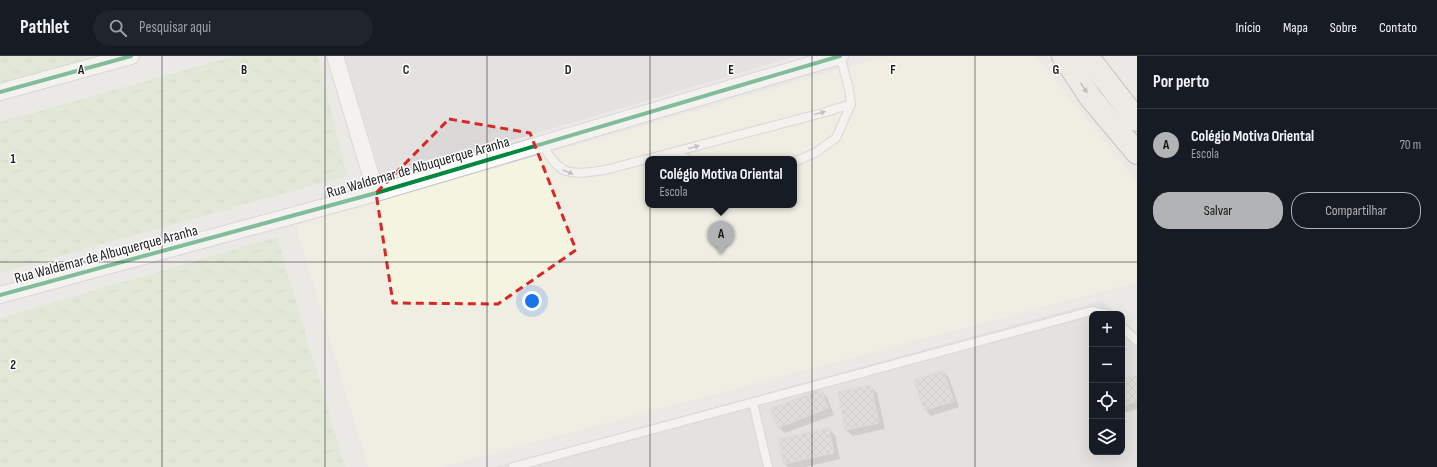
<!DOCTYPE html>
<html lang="pt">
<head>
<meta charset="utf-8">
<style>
  :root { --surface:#171b24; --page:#20242c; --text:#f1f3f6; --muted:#9ea1a6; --line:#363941; --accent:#b2b3b4 }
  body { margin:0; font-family:"Sofia Sans Condensed",sans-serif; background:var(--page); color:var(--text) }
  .controls { position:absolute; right:12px; bottom:12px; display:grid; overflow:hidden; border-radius:8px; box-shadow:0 4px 16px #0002 }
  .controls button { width:36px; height:36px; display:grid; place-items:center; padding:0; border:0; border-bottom:1px solid var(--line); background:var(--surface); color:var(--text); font:20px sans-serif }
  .you { position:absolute; left:532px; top:245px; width:14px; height:14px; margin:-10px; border:3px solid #fff; border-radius:50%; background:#1a73e8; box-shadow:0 0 0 6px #1a73e833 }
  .badge { display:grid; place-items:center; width:26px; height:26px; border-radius:50%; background:var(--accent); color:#111; font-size:13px; font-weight:700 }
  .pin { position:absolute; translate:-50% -33px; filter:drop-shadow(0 1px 2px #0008) }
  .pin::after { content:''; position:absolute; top:21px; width:14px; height:12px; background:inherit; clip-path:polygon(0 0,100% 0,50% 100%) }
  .popup { position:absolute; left:645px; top:100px; width:152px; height:52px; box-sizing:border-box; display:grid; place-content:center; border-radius:8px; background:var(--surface); filter:drop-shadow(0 1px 3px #0005); font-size:13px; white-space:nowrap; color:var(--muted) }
  .popup b { font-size:15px; color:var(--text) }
  .popup::after { content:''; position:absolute; left:50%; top:100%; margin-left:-8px; border:8px solid transparent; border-top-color:var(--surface) }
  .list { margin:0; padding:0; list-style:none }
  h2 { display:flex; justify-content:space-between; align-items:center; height:52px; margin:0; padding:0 16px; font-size:17px }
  h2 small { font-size:13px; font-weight:400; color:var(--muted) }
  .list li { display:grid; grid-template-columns:26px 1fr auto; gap:12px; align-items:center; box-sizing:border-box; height:72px; padding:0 16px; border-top:1px solid var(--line) }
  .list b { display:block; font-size:15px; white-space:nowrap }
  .list p { margin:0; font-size:13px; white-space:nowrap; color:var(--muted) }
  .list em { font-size:13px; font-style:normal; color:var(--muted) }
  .actions { display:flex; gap:8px; padding:12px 16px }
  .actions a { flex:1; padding:9px 0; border:1px solid var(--accent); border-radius:16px; text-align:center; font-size:14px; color:var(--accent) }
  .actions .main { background:var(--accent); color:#111 }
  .icon { flex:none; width:22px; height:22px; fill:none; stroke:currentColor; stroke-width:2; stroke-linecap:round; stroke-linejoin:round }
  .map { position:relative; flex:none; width:1137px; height:411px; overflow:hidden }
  header { display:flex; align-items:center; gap:24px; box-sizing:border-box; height:56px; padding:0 20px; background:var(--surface); border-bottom:1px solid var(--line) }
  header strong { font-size:19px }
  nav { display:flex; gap:22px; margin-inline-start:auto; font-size:14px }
  .search { width:280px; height:36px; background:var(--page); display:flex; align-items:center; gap:10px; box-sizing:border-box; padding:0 14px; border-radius:22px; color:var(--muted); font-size:15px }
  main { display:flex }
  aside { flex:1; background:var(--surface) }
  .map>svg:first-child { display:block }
  .residential { fill:#dad9d7 }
  .education { fill:#f5f4e0; fill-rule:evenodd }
  .grass { fill:url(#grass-tufts) }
  .shadow { fill:#0003 }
  .building { fill:url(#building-cross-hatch); stroke:#cecbc7 }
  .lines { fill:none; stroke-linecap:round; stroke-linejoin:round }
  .service-casing { stroke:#c4c3c2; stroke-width:10 }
  .minor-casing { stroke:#c4c3c2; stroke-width:18 }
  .primary-casing { stroke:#a09684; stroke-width:24 }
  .service { stroke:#fcfcfb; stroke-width:8 }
  .minor { stroke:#fcfcfb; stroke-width:16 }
  .primary { stroke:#efebe4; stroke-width:22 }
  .cycleway-casing { stroke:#fff; stroke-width:6 }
  .cycleway { stroke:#00873e; stroke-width:4 }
  .oneway { fill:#908e8a }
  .oneway2 { fill:#989897 }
  .marked { fill:none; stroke:#d62828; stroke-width:3; stroke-dasharray:8 5; stroke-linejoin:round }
  .grid { fill:none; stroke:#1d1d1d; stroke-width:1; stroke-opacity:0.55 }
  .labels { text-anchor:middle; stroke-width:3; stroke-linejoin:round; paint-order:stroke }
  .street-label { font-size:15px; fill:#1d1d1d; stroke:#fff }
  .grid-label { font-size:13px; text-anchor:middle; font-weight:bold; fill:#1d1d1d; stroke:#fff; stroke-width:3; stroke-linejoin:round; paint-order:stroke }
</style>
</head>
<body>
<header>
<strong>Pathlet</strong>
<div class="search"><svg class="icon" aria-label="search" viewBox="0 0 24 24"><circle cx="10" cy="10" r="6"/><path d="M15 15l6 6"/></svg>Pesquisar aqui</div>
<nav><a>Início</a><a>Mapa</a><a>Sobre</a><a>Contato</a></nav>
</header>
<main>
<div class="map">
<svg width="1137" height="411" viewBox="0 0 1137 411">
  <defs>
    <pattern id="grass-tufts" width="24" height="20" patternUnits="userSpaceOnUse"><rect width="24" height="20" fill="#d8e7c6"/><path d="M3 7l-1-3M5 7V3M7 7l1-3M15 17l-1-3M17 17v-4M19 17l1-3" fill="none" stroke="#b9c6aa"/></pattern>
    <pattern id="building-cross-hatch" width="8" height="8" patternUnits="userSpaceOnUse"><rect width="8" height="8" fill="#d0cecb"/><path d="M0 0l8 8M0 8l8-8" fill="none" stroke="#b2b0ae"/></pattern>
  </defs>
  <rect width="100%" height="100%" fill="#ebe9e6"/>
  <g class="residential">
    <path d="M344,0H797L382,123Z"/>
    <path d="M1102,245L1116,258H1092V396H1122V263L1137,277V411H495Z"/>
  </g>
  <path class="education" d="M887,0H1036L1137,126V226L440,411H368L296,169ZM648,103H794V149H648Z"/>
  <g class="grass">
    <path d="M0,0H110L0,31Z"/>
    <path d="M235,0H318L347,120L0,217V66Z"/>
    <path d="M277,181L345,411H0V262Z"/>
  </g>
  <g class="shadow">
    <path d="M943,315L949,322L959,351L931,360L925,354Z"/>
    <path d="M1137,320V353L1122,358V325Z"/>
    <path d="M871,331L877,337L885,373L853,380L846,374L839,337Z"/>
    <path d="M820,334L827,341L834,359L785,377L778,371Z"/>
    <path d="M828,373L835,379L840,403L805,411H788L785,408Z"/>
  </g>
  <g class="building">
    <path d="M943,314L954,345L924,355L914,324Z"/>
    <path d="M1137,319V345L1122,350V323Z"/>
    <path d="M871,329L879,367L845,374L838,336Z"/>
    <path d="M821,333L828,352L778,372L770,353Z"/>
    <path d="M829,372L834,397L784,408L778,383Z"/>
  </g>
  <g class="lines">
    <defs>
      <g id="service">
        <path d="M542,88C561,121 569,119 605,114L826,56L851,48L849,33L840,0"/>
        <path d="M676,96L687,103"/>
        <path d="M794,106L815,97L836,82L851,48"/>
        <path d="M1122,271L1137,285"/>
        <path d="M753,347L768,411"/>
        <path d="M513,411L1092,255L1106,258"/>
      </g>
      <g id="minor">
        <path d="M335,0L376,137"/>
        <path d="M0,36L131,0"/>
        <path d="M0,239L376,137L840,0"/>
      </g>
      <g id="primary">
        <path d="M1063,0L1090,41L1137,97"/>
        <path d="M1087,0L1137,64"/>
      </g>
    </defs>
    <use href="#service" class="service-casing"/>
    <use href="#minor" class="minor-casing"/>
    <use href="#primary" class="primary-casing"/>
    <use href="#service" class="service"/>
    <use href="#minor" class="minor"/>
    <use href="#primary" class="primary"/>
    <defs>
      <g id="cycleway">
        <path d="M0,36L131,0"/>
        <path d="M0,239L376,137L840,0"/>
      </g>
    </defs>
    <use href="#cycleway" class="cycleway-casing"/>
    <use href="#cycleway" class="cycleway"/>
  </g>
  <defs><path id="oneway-solid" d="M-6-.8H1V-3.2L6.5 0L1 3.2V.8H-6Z"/></defs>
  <use class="oneway" href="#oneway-solid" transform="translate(1084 32) rotate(56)"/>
  <g class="oneway2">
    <use href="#oneway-solid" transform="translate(820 57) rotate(-15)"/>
    <use href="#oneway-solid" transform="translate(694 91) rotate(-15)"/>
    <use href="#oneway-solid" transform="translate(568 116) rotate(23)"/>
  </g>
  <path d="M0 0H1137V411H0ZM449,63L530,77L576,194L498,248L393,247L376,137Z" fill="#ebe9e6" fill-opacity=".55" fill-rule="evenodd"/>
  <path class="marked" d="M449,63L530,77L576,194L498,248L393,247L376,137Z"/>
  <path class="grid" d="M162,0V411M325,0V411M487,0V411M650,0V411M812,0V411M975,0V411M0,206H1137"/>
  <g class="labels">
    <g class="street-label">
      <text transform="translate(418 111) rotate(-16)" y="5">Rua Waldemar de Albuquerque Aranha</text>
      <text transform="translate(106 198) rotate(-15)" y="5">Rua Waldemar de Albuquerque Aranha</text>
    </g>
  </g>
  <g class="grid-label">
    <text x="81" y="18">A</text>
    <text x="244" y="18">B</text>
    <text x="406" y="18">C</text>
    <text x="568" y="18">D</text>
    <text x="731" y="18">E</text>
    <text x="893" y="18">F</text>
    <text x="1056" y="18">G</text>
    <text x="13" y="107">1</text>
    <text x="13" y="313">2</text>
  </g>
</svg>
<div class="controls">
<button>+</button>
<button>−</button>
<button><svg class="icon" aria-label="locate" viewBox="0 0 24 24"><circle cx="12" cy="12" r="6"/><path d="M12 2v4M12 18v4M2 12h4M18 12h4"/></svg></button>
<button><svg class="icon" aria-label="layers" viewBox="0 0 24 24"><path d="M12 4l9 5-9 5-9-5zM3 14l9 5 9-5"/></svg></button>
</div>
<div class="you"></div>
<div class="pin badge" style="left:721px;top:198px">A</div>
<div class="popup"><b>Colégio Motiva Oriental</b>Escola</div>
</div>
<aside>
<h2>Por perto<small></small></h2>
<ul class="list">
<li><span class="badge">A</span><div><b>Colégio Motiva Oriental</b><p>Escola</p></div><em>70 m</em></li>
</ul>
<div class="actions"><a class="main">Salvar</a><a>Compartilhar</a></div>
</aside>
</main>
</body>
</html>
